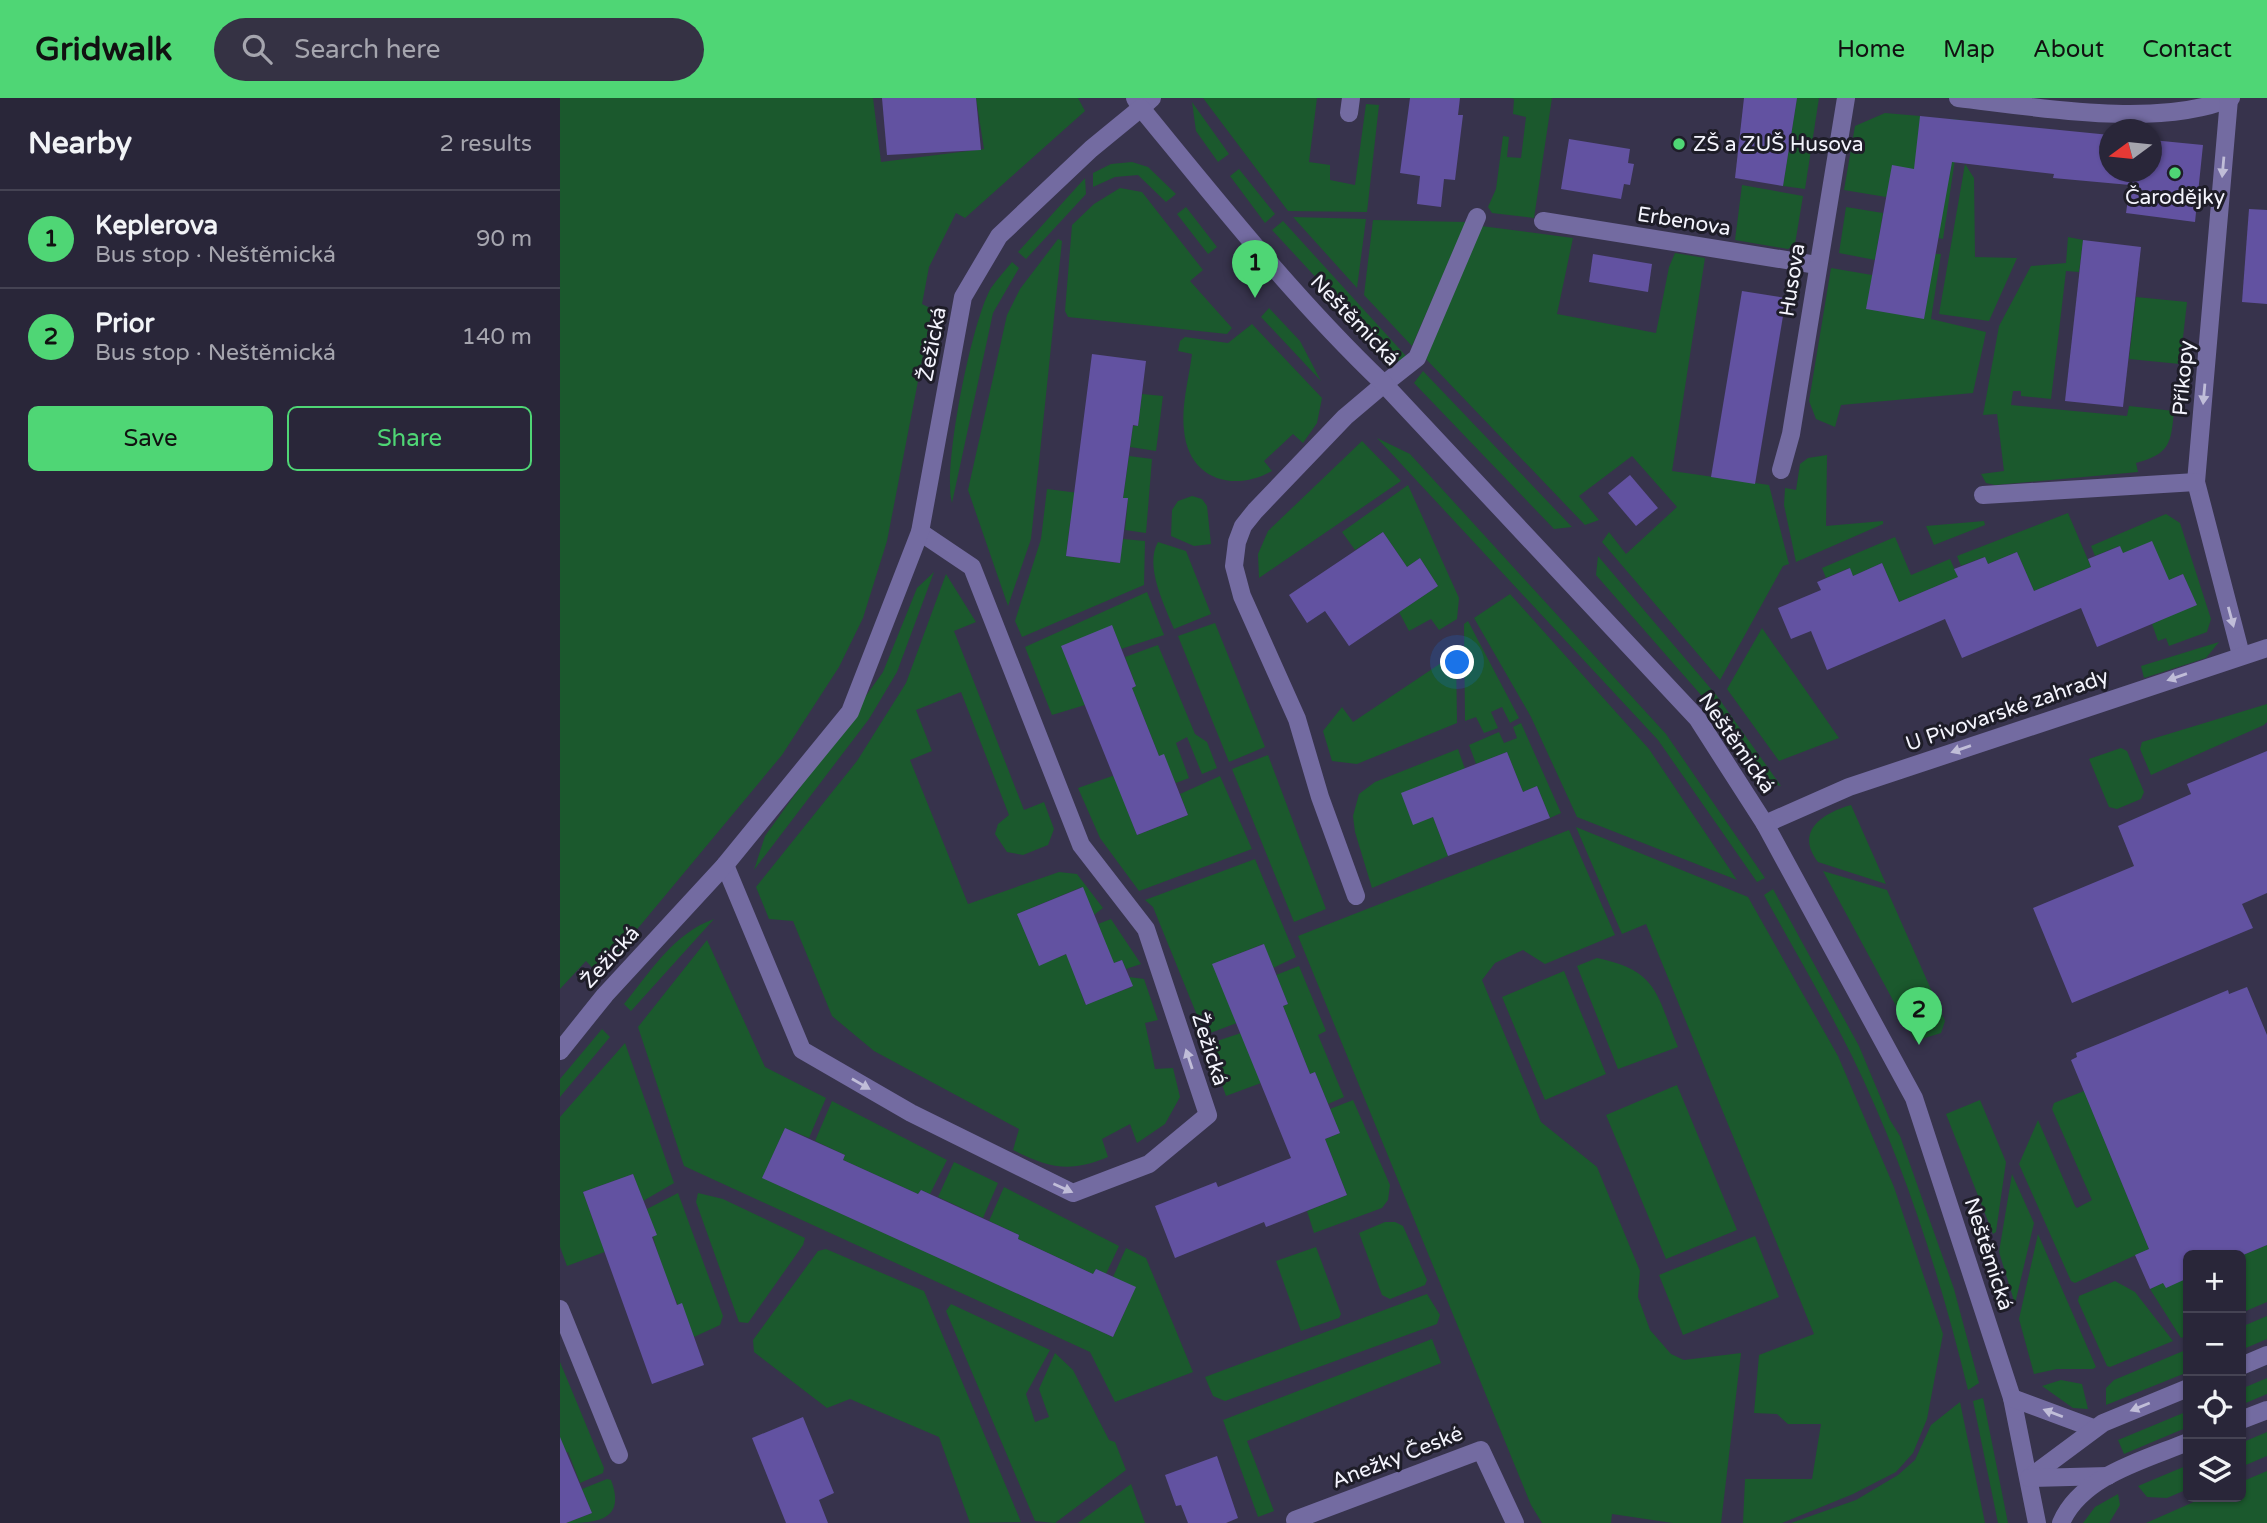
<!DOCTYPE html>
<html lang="en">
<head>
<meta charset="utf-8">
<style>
  :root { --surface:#292639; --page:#353244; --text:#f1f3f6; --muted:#a5a5ae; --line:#454353; --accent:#4fd675 }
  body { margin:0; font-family:"Varela Round",sans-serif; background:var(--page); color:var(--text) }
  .controls { position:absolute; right:21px; bottom:21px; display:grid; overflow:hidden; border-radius:10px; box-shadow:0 2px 5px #0004 }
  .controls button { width:63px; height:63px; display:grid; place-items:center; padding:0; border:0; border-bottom:2px solid var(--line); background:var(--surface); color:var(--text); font:35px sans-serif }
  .compass { position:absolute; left:1539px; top:21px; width:63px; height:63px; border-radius:50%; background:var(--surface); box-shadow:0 2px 5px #0004; rotate:255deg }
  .you { position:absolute; left:898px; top:565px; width:24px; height:24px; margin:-18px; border:5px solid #fff; border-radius:50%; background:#1a73e8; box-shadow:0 0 0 10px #1a73e833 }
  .badge { display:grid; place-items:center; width:46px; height:46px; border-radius:50%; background:var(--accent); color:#111; font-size:23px; font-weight:700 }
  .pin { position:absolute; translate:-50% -58px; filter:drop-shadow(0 2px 4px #0008) }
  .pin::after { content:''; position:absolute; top:37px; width:24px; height:21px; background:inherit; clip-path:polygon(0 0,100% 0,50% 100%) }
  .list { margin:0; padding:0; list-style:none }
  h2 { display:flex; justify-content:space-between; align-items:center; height:91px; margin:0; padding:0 28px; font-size:30px }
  h2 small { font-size:23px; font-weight:400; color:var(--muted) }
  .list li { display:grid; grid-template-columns:46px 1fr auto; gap:21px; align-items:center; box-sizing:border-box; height:98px; padding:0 28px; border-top:2px solid var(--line) }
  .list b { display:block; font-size:26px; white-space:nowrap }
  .list p { margin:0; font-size:23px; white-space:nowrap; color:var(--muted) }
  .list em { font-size:23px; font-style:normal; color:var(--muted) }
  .actions { display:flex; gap:14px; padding:21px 28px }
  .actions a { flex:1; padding:16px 0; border:2px solid var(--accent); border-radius:10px; text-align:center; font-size:24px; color:var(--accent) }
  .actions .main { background:var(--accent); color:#111 }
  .icon { flex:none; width:38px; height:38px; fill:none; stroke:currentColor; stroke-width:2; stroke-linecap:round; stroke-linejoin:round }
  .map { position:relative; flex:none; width:1707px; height:1425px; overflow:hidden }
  header { display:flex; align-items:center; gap:42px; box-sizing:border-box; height:98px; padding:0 35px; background:var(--accent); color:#111 }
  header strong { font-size:33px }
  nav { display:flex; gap:38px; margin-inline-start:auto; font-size:24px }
  .search { width:490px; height:63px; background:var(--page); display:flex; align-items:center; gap:18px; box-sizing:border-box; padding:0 24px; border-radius:38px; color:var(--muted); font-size:26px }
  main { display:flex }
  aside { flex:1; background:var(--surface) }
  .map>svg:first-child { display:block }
  .green { fill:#1b592d }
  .building { fill:#6252a1 }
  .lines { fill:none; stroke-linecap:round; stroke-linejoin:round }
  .pedestrian { stroke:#736ba1; stroke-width:18 }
  .minor { stroke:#736ba1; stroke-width:18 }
  .tertiary { stroke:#736ba1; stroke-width:18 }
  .oneway { fill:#c0bdd8 }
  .poi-dot { fill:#4fd675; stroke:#1e1d28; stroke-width:2.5 }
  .labels { text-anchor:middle; stroke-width:6; stroke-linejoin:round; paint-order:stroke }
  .poi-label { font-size:21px; fill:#f4f4fd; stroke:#1e1d28; text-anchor:start }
  .street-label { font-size:21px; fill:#f4f4fd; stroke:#1e1d28 }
</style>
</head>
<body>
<header>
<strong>Gridwalk</strong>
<div class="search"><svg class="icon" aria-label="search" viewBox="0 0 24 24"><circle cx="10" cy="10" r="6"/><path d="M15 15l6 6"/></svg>Search here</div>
<nav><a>Home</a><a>Map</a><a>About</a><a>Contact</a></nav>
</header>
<main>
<aside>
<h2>Nearby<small>2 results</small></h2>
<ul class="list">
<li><span class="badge">1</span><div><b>Keplerova</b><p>Bus stop · Neštěmická</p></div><em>90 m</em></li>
<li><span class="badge">2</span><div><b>Prior</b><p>Bus stop · Neštěmická</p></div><em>140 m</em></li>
</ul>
<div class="actions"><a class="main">Save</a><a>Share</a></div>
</aside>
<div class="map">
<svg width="1707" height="1425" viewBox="0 0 1707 1425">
  <rect width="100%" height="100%" fill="#37334c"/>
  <g class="green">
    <path d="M0,0H313L321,64L424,51L416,0H518L525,13L405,120L396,115L369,169L362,206L372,211L327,443L303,520L279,569L222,657L39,877L26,863L0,891Z"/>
    <path d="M643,0H757L749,64L770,67V82L795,87L806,6L819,7L807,114L728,113Z"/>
    <path d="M950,0H992L974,120L932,115L928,109L936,91L943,38L949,39L947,59L961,60L966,19L953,16L954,1Z"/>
    <path d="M1237,0H1259L1245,91L1223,88Z"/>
    <path d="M632,4L669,56L658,64L636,33Z"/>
    <path d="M1325,15L1360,18L1385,43L1388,21L1401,22L1383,141L1378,140L1326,99L1284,92L1295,28Z"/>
    <path d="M572,64L588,69L616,96L606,104L578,77L555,79L533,89V75L551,66Z"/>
    <path d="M1405,66L1414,80L1415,159L1457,160L1429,223L1379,216Z"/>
    <path d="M679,71L715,116L705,125L670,78Z"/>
    <path d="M525,80L526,96L466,161L458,154Z"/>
    <path d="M1182,87L1243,98L1235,146L1228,151L1175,142Z"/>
    <path d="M560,90L582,94L643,172L630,183L672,230L667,236L508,219L505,213L512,127L534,106Z"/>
    <path d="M626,109L657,149L648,156L617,116Z"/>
    <path d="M1286,109L1323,115L1315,162L1279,155Z"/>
    <path d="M733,119L806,121L797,190Z"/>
    <path d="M813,122L906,124L852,248L804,197Z"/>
    <path d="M723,123L846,258L836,266L712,132Z"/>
    <path d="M921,128L1013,140L997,216L1096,235L1109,169L1115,155L1145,160L1112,373L1209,387L1229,466L1223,468L1160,582L1042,444L1049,434L1066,456L1117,409L1072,358L1019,398L1039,422L1025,427L866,261Z"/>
    <path d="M1508,139L1523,142L1519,174L1506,173L1491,301L1461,298V293H1453L1451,307L1567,318L1569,308L1614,313C1611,345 1610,356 1576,365L1578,374L1435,387L1426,385L1421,376L1444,373L1437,316L1423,317L1439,228L1471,168L1506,165Z"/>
    <path d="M498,141L502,143L471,441L448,508L408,392L447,217L460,191Z"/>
    <path d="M1375,156H1381L1371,221L1426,234L1413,295L1281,307L1275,329L1256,321L1249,303L1271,170L1312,177Z"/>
    <path d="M452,164L459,170L433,215L392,405C382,370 412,222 431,190C437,181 445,173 452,164Z"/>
    <path d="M1576,199L1627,204L1620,266L1569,261Z"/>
    <path d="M709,210L740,243L761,283L701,219Z"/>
    <path d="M692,226L762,300L757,325L743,345L733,336L704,363L712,373C673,395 628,381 624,332C621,308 629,280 632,256L618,253L620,243L625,239L668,245Z"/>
    <path d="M863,273L1012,429L994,431L854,285Z"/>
    <path d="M582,296L603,298L596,353L570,349L573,328H578Z"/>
    <path d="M817,340L850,356L1106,636L1205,780L1197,784L1098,642Z"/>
    <path d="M802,343L841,383L699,480L698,456L708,433Z"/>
    <path d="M1267,357L1266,428L1323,423V426L1236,464L1224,407L1225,390L1236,392L1240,366L1248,360Z"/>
    <path d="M569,358L592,361L586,435L565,432L568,401L563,400Z"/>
    <path d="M848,387L899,500L897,521L879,532L871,521L849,533L839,514L878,488L860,460L847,469L823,434L795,452L782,434Z"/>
    <path d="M487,391L519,395L510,425L506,458L559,465L563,441L585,443L584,487L462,539L455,523L481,441Z"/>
    <path d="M632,398L642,401L647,408L651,446L634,448L611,438L612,412L618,403Z"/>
    <path d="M1508,415L1531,469L1474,493L1457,454L1428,466L1424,459L1401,468L1397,458Z"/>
    <path d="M1606,416L1620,425L1651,521L1647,534L1609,548L1606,540L1598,543L1592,526L1636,506L1623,476L1609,482L1563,455L1559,448L1535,458L1531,448Z"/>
    <path d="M1424,423L1425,427L1374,447L1366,428Z"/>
    <path d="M1335,439L1351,477L1390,461L1398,479L1339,504L1322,465L1293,478L1289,470L1266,480L1262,470Z"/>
    <path d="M598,444L626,453L651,516L614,531C605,508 584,468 598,444Z"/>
    <path d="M1038,458L1157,598L1221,688L1211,686L1199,674L1148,605L1036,477Z"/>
    <path d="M374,474L337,574L309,621L194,772L205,738L323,574L357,490Z"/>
    <path d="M386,476L416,524L394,533L464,712L484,704L494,731L488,747L463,757L447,754L435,736L438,726L449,717L401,594L356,612L372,653L350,662L408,806L499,774L517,776L543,810L534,817L522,789L457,816L479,867L544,841L538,826L551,821L581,866L566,871L562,862L516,880L525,906L572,889L569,879L584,881L598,922L585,925L595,971L613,970L620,999L605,1026L577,1045L570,1026L542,1041L548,1059C510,1075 489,1070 453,1052L459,1031L314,953L272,918L233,823L209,821L196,789L297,663L346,585Z"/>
    <path d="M587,494L604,537L561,551L552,528L502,548L525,607L492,617L465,549Z"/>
    <path d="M950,496L1089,651L1177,782L1017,719L971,619L914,520Z"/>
    <path d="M908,523L959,620L950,625L942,609L931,614L938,630L924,635L916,619L905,623L904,526Z"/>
    <path d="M655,525L705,649L669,664L618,538Z"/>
    <path d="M1202,530L1279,640L1219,663L1167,591Z"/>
    <path d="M1659,544L1646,560L1584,580L1581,568Z"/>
    <path d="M598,547L635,636L647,644L657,670L642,676L627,639L616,645L629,680L616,685L599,658L572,590L576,588L565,559Z"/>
    <path d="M896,555L897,625L797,666L772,663L763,633L782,609L793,624Z"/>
    <path d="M1707,606V624L1704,627L1591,677L1580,651L1582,644Z"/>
    <path d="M961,625L1001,715L990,720L977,688L963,694L947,654L916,666L909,647L939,634L944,645L957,640L953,629Z"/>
    <path d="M1561,650L1567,653L1584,694L1581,701L1557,711L1549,709L1529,661Z"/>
    <path d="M898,651L905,671L853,726L873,719L888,758L812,790L795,734L793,718L799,696L815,684Z"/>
    <path d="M708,657L766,811L734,824L672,671Z"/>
    <path d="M558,676L565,706L577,737L628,717L620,696L660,678L692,751L579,793L540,740L518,690Z"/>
    <path d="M1291,707L1326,786L1258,764C1234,733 1263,715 1291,707Z"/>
    <path d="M1016,729L1188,799L1278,958L1334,1089L1383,1236L1367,1321L1353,1355L1336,1374L1293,1396L1222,1425H1183L1185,1381H1252L1261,1326H1228L1217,1316L1194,1315L1199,1257L1254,1236L1086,826L1062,836Z"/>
    <path d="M1009,732L1055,837L985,866L963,852L935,865L922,882L981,1024L1037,1069L1080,1173L1078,1199L1090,1232L1111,1256L1124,1262L1181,1255L1161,1425H1113L1052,1416L1051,1425H982L971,1407L738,838Z"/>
    <path d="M695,761L736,859L713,870L703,846L653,866L682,923L645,937L593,809L585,802Z"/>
    <path d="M1263,773L1327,792L1385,923L1381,935L1355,943Z"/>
    <path d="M1213,791L1299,948L1330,1022L1340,1038L1394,1191L1419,1285L1408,1292C1380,1177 1343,1062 1291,956C1264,902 1233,850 1204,797Z"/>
    <path d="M154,821L71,913L64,906C90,874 114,835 154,821Z"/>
    <path d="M147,842L205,969L266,1000L249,1040L225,1030L203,1080L553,1239L575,1190L553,1179L566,1150L586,1160L633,1274L555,1304L530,1254L124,1068L78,929Z"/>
    <path d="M1037,860C1099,873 1096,896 1118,949L1058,971L1017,868Z"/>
    <path d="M739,868L766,933L758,937L784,999L768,1006L755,974L750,976L723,908L728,906L716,877Z"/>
    <path d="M1004,873L1046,976L985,1002L942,899Z"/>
    <path d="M42,931L50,939L0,999V981Z"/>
    <path d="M681,935L701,985L666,998L648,946Z"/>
    <path d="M65,945L114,1085L83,1103L73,1076L23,1094L34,1125L50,1152L7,1168L0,1149V1019Z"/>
    <path d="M1117,987L1177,1132L1106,1161L1046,1017Z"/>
    <path d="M1524,993L1589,1151L1515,1185L1511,1183L1459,1066L1478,1022L1515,1108L1517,1110L1532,1102L1492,1011L1494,1005Z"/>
    <path d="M793,1002L830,1087L828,1102L822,1110L754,1135L747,1113L787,1097L765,1041L780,1035L770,1011Z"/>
    <path d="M1420,1002L1446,1064L1436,1134L1433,1136L1386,1016Z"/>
    <path d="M272,1003L387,1062L370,1096L361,1092L358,1096L283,1062L285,1057L255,1043Z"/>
    <path d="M394,1064L438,1085L423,1120L378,1099Z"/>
    <path d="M1452,1076L1474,1125L1455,1206L1439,1154Z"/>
    <path d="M444,1089L559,1148L546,1176L536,1171L533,1176L458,1141L459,1137L429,1123Z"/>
    <path d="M118,1095L163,1218L160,1227L134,1239C112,1199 95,1156 87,1111Z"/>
    <path d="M138,1095L163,1101L245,1140L243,1147L188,1225L179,1224L136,1104Z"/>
    <path d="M825,1124H835L843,1128L867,1182L865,1187L830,1201L822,1197L799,1135Z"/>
    <path d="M1478,1136L1536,1269L1533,1271H1497L1474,1276L1459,1221Z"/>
    <path d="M1195,1138L1219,1199L1123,1237L1099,1177Z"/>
    <path d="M1707,1147V1204L1681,1215V1158Z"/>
    <path d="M756,1149L781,1216L779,1220L741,1233L716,1163Z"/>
    <path d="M266,1151L364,1193L461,1424L410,1425L379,1339L290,1301L267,1310L194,1254L193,1242L258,1153Z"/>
    <path d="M1628,1180V1237L1621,1240L1590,1191L1603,1185L1607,1189Z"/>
    <path d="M1555,1183L1575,1194L1613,1243L1550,1269L1547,1268L1518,1203L1519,1198Z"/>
    <path d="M867,1196L880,1217L877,1226L665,1303L653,1298L645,1279Z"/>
    <path d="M391,1206L490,1252L466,1296L475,1324L489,1319L479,1291L495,1255L513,1272L549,1342L555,1344L566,1372L495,1425L475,1423L386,1213Z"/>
    <path d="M1707,1218V1241L1681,1252V1229Z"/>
    <path d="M872,1241L881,1265L687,1343L714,1413L698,1419L663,1322Z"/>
    <path d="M1628,1251V1274L1546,1307V1290L1554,1282Z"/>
    <path d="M0,1264L44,1370L43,1375L20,1385L8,1354L3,1356L0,1349Z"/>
    <path d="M1707,1280V1296L1681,1307V1291Z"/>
    <path d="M1501,1282L1522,1286L1528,1311L1513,1310L1482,1288Z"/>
    <path d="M1423,1300L1448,1425H1438L1413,1303Z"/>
    <path d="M1400,1304L1425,1425H1231L1296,1402L1338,1377L1355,1362L1371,1327Z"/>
    <path d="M1628,1313V1329L1564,1356L1558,1342Z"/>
    <path d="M1707,1334V1358L1681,1369V1345Z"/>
    <path d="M1628,1367V1391L1607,1400L1587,1399L1578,1388Z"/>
    <path d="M1707,1373V1425H1586L1645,1399H1681V1384Z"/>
    <path d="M47,1381L51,1382C66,1422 38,1425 6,1425L32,1415L22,1391Z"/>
    <path d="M571,1386L585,1425H518Z"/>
    <path d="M1558,1396L1560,1407L1549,1425H1523L1535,1409Z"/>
  </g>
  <g class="building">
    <path d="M322,0H416L421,52L327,57Z"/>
    <path d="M850,0H900L898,17H903L895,82L884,81L881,109L857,106L860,78L840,75Z"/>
    <path d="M1184,0H1237L1223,88L1175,80Z"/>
    <path d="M1360,18L1550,37V74H1592V42L1643,47L1635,124L1566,115L1570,87L1493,80L1494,76L1392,64L1364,221L1306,211L1332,67L1354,71Z"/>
    <path d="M1009,41L1070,51L1068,65L1074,66L1070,87L1064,86L1061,101L1001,91Z"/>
    <path d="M1689,111L1707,112V206L1682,204Z"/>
    <path d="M1523,142L1581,149L1563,309L1505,303Z"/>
    <path d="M1033,156L1092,166L1088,194L1029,184Z"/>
    <path d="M1182,193L1226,200L1195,386L1151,379Z"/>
    <path d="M532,256L586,263L578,328L573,327L563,400H568L560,465L506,458Z"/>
    <path d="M1070,377L1098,410L1076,428L1048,395Z"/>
    <path d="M823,434L847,469L860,460L878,488L789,548L765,513L747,525L729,497Z"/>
    <path d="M1592,443L1609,482L1623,476L1637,507L1537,549L1521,510L1402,560L1385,521L1267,572L1251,533L1231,541L1218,510L1261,492L1257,484L1290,470L1293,478L1322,465L1339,504L1398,479L1394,471L1425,459L1428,466L1457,454L1474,493L1531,469L1528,461L1560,448L1563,455Z"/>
    <path d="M552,527L576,588L572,590L599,658L604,656L628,717L577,737L501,548Z"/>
    <path d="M1707,653V795L1682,806L1693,830L1512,905L1473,810L1574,768L1558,728L1631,696L1627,686Z"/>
    <path d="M947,654L963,694L977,688L990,720L888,758L873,719L853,727L841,695Z"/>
    <path d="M523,789L554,865L562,862L573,888L526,907L506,856L479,868L457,816Z"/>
    <path d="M704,846L728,906L723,908L750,976L755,974L780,1035L765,1041L787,1097L706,1129L704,1124L615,1160L595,1108L656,1084L658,1089L731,1060L652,866Z"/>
    <path d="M1687,889L1707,937V1147L1683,1157H1628V1180L1606,1190L1603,1185L1590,1191L1575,1157L1589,1151L1511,962L1517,959L1516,955L1558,938L1668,892L1669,896Z"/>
    <path d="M225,1030L285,1057L283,1062L358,1096L361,1092L459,1137L458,1141L533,1176L536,1171L576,1189L553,1239L202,1080Z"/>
    <path d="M73,1076L97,1137L92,1139L117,1207L122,1205L144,1267L92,1286L23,1094Z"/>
    <path d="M243,1319L274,1395L259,1402L268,1425H226L192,1340Z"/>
    <path d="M0,1339L32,1415L6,1425H0Z"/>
    <path d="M657,1358L678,1420L666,1425H628L621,1407L616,1408L605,1377Z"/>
  </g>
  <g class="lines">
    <path class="pedestrian" d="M824,286L857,260L917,119"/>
    <g class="minor">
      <path d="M575,0L581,10L592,0"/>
      <path d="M1398,0C1475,9 1599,31 1671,0"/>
      <path d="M1669,1L1636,384L1681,557"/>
      <path d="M789,15L791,0"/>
      <path d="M983,123L1257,167"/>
      <path d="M1221,372L1231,336L1286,0"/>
      <path d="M1423,397L1636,384"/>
      <path d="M1205,726L1289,689L1707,550"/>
      <path d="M165,767L242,952L351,1015L513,1095L589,1066L648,1017L586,831L521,747L412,469L360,434"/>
      <path d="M796,798L760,699L737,621L682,498L674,468L677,444L683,428L695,413L785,319L824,286"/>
      <path d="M0,1211L59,1357"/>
      <path d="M736,1425L735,1422L921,1352L955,1425"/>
    </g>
    <g class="tertiary">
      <path d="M0,953L45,897L165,767L290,614L360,434L403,199L439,138L531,51L581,10C659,105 735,201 824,286L1137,620L1205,726L1354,1000L1452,1300L1477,1425"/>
      <path d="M1681,1268L1707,1257"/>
      <path d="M1452,1300L1533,1330"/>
      <path d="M1681,1322L1707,1312"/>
      <path d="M1469,1380L1543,1325L1628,1290"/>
      <path d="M1469,1380L1548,1378"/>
      <path d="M1501,1425C1521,1378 1584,1362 1628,1344"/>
    </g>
  </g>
  <defs><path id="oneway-solid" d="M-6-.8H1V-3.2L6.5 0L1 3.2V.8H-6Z" transform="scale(1.75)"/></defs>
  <g class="oneway">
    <use href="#oneway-solid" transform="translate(1663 69) rotate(95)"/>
    <use href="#oneway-solid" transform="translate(1644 296) rotate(95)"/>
    <use href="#oneway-solid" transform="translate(1671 519) rotate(75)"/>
    <use href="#oneway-solid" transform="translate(1617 579) rotate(161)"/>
    <use href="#oneway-solid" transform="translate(1401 651) rotate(161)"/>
    <use href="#oneway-solid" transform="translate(629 961) rotate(-108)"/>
    <use href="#oneway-solid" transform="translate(301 986) rotate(30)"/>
    <use href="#oneway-solid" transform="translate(503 1090) rotate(24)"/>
    <use href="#oneway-solid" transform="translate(1580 1309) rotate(158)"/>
    <use href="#oneway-solid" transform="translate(1493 1315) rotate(-159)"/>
  </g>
  <g class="poi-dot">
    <circle cx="1119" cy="46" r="7"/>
    <circle cx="1615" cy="75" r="7"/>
  </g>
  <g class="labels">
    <g class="poi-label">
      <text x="1133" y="53">ZŠ a ZUŠ Husova</text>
      <text x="1615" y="106" text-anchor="middle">Čarodějky</text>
    </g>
    <g class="street-label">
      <text transform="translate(1124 123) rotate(9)" y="7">Erbenova</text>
      <text transform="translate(1232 182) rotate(-81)" y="7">Husova</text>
      <text transform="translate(795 222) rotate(46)" y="7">Neštěmická</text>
      <text transform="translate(372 246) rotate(-79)" y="7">Žežická</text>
      <text transform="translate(1623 280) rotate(-85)" y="7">Příkopy</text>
      <text transform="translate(1447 612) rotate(-19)" y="7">U Pivovarské zahrady</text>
      <text transform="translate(1177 645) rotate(55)" y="7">Neštěmická</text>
      <text transform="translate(50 859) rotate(-48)" y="7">Žežická</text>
      <text transform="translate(650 951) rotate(72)" y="7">Žežická</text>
      <text transform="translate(1429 1156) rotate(72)" y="7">Neštěmická</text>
      <text transform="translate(837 1359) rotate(-21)" y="7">Anežky České</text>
    </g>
  </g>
</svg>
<div class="controls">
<button>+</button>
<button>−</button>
<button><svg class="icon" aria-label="locate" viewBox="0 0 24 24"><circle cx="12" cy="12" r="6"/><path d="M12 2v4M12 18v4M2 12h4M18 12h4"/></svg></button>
<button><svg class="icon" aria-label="layers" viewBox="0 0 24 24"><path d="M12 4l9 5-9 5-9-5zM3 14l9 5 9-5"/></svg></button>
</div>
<svg class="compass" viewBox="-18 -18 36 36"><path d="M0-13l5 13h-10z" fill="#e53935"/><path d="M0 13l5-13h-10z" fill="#a5a5ae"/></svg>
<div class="you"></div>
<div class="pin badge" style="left:695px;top:200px">1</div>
<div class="pin badge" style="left:1359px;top:947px">2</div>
</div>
</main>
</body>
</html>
